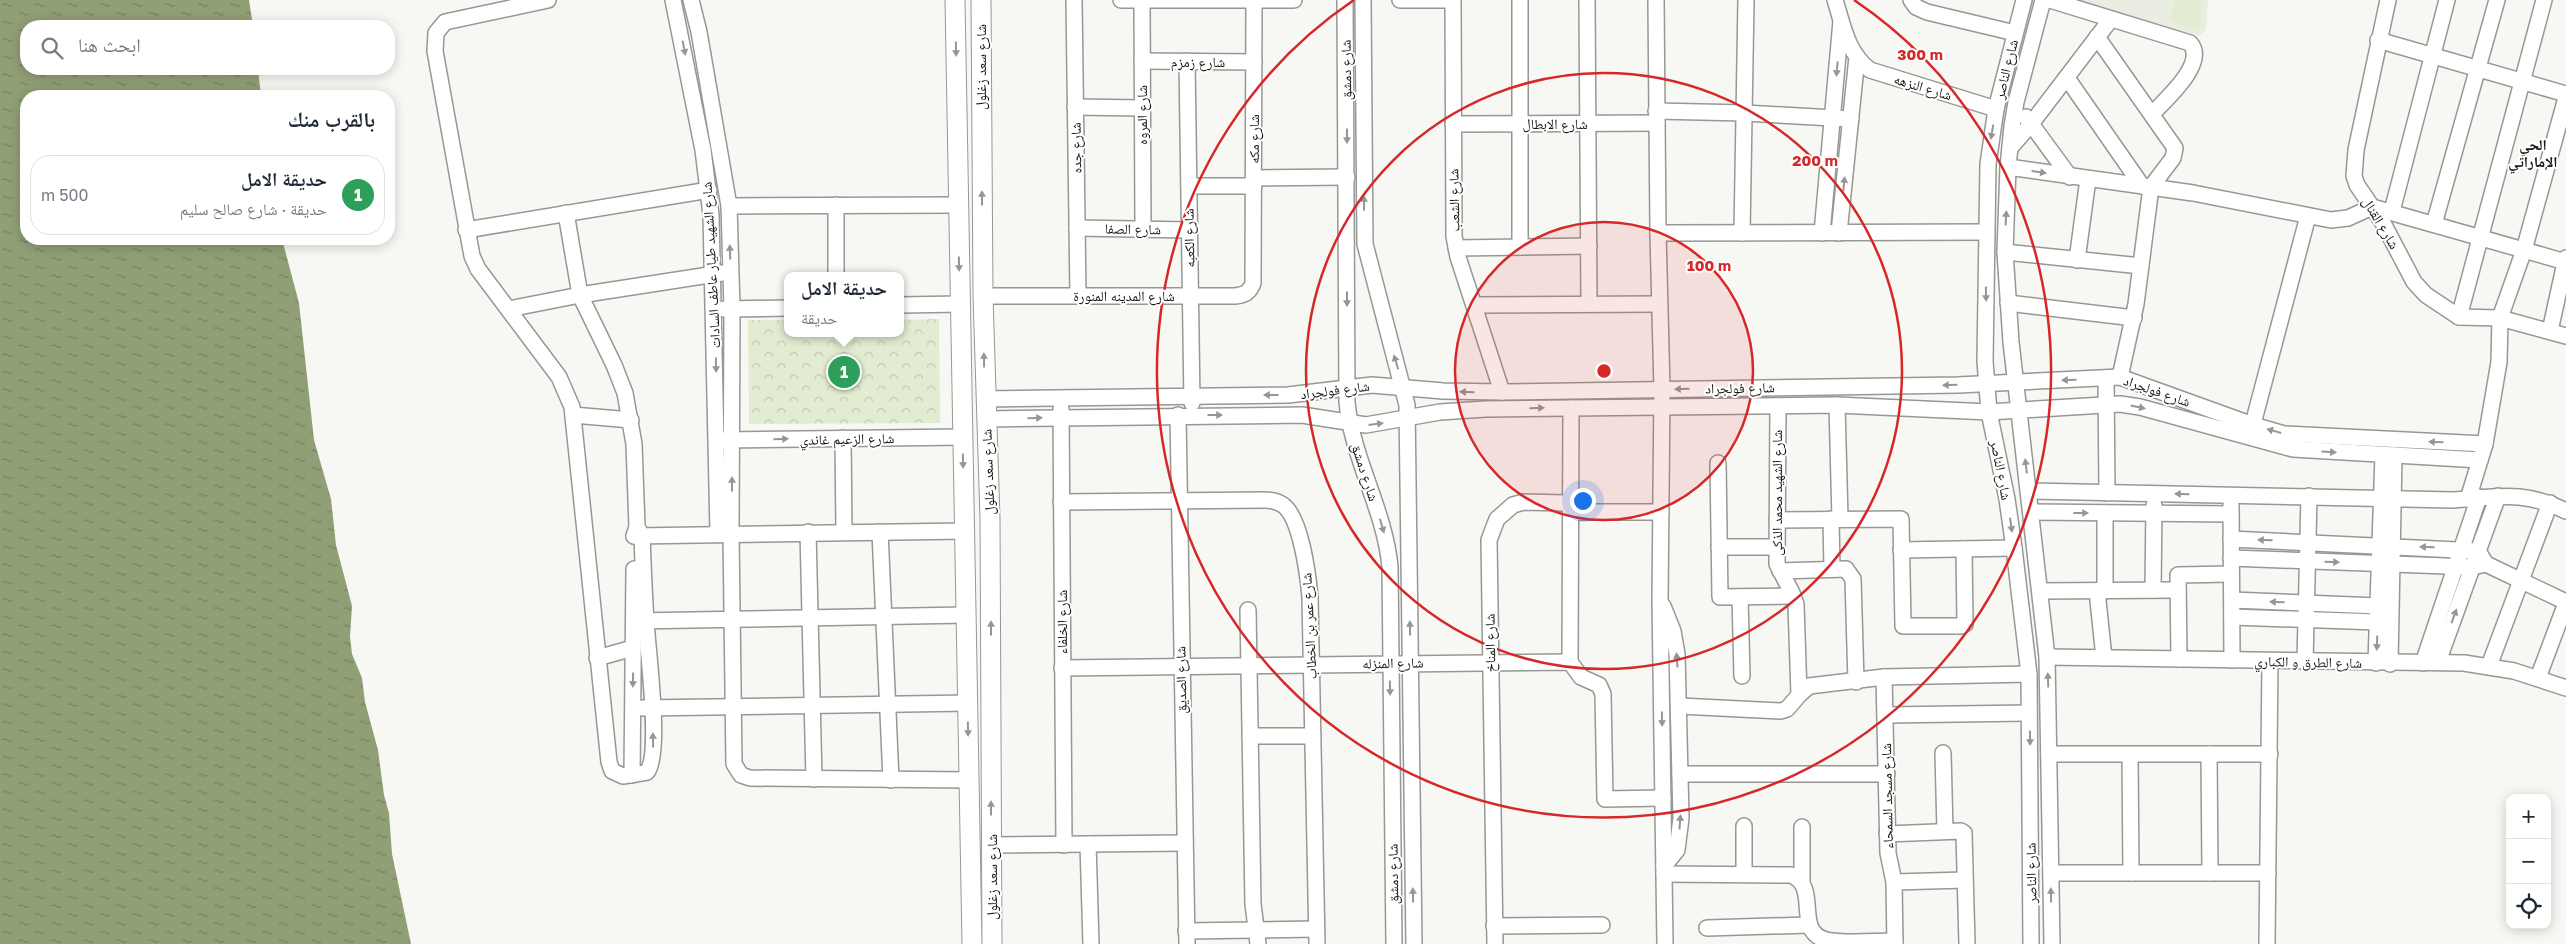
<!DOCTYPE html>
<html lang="ar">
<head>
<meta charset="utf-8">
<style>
  :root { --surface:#fff; --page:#f6f6f7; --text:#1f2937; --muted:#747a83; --line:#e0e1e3; --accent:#8c52c9 }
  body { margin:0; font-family:"Golos Text","Noto Naskh Arabic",sans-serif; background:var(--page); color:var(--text); direction:rtl }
  .controls { position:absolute; right:15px; bottom:15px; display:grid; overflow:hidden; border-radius:10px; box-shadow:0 2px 12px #0003 }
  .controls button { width:45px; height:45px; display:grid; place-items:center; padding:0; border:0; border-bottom:1px solid var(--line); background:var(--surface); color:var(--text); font:25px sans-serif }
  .you { position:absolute; left:1582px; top:500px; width:18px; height:18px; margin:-12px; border:4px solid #fff; border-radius:50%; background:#1a73e8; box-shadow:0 0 0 8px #1a73e833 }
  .badge { display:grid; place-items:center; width:32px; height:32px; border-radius:50%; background:var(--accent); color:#fff; font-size:16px; font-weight:700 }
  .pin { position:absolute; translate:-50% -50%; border:2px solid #fff; box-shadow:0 1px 5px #0006 }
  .popup { position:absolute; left:784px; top:272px; width:120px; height:65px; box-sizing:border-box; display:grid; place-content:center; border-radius:10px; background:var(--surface); filter:drop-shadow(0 1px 4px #0005); font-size:16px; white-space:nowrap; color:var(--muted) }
  .popup b { font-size:19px; color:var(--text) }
  .popup::after { content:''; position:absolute; left:50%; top:100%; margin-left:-10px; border:10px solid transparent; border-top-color:var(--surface) }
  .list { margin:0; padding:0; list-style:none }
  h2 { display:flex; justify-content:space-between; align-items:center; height:65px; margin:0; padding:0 20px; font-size:21px }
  h2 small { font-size:16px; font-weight:400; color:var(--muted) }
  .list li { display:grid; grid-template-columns:32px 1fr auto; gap:15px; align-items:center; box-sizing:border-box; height:80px; margin:0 10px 10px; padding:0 10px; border:1px solid var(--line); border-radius:20px }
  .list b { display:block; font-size:19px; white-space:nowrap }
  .list p { margin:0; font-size:16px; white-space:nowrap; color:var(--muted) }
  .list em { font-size:16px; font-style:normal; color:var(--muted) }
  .icon { flex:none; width:28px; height:28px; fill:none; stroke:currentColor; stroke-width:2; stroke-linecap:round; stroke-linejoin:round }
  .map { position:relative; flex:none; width:2566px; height:944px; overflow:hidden; direction:ltr }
  .search { position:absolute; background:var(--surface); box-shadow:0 2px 12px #0003; left:20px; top:20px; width:375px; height:55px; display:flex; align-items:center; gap:12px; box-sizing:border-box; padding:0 18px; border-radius:20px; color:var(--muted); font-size:19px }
  .panel { position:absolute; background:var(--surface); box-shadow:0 2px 12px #0003; left:20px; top:90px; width:375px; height:155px; border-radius:20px; direction:rtl }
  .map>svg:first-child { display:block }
  .built { fill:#e9ede2 }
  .park { fill:url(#park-crowns) }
  .pitch { fill:#e2ecd0 }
  .water { fill:url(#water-ripples) }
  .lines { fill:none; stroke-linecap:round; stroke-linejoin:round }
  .minor-casing { stroke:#979895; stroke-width:18 }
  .major-casing { stroke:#979895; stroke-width:21 }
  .minor { stroke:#fff; stroke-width:15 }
  .major { stroke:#fff; stroke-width:19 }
  .oneway { fill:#969695 }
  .ring { fill:none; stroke:#d62828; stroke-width:2.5 }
  .labels { text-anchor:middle; stroke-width:4; stroke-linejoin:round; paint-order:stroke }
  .street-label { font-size:14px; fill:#151614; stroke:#fff }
  .neighbourhood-label { font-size:15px; font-weight:bold; fill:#151614; stroke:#fff }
  .centre { fill:#d62828; stroke:#fff; stroke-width:2.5 }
  .ring-label { font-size:15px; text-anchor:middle; font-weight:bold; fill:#d62828; stroke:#fff; stroke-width:4; stroke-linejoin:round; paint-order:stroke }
</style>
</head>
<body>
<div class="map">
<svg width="2566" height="944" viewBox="0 0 2566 944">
  <defs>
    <pattern id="park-crowns" width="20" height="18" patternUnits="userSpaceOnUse" patternTransform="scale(1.25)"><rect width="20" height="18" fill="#e2ecd0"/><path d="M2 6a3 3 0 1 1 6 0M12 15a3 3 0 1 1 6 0" fill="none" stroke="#c1cab2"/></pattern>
    <pattern id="water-ripples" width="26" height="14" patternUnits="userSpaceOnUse" patternTransform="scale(1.25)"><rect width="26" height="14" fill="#919f76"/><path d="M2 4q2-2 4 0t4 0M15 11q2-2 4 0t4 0" fill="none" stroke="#758160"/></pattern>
  </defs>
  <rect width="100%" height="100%" fill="#f7f8f4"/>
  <path class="built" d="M2075,0H2208L2206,30L2199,36Z"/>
  <path class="park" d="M939,319L940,423L749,424L748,320H788V333H900V320Z"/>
  <path class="pitch" d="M2174,0H2202L2200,26L2197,30L2170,21Z"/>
  <path class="water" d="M0,0H249L253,26H26V69H258L261,96H26V239H282L299,303L314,440L331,499L336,545L352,606L350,637L352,654L362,678L365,702L378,750L384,795L389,813L392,854L411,944H0Z"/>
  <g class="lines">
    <defs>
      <g id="minor">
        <path d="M548,0L445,22L436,33L435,51L472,256L478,269L559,377L572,407L609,762L612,771L623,776L647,772C662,754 647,647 646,620C644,592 643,564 642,536L637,527"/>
        <path d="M673,0L703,150L711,215L718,533"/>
        <path d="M691,0L699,32L729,206L732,309L731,533L734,764L741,775L750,778L970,780"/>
        <path d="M1074,0L1078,296"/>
        <path d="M1121,0H1294"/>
        <path d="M1142,0L1143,229"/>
        <path d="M1345,0L1347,402C1352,459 1385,510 1390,567L1394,944"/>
        <path d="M1363,0L1365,244L1407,405L1414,944"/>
        <path d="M1400,0H1446"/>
        <path d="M1453,0L1454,236L1458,257L1502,392"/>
        <path d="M1587,0L1589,304"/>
        <path d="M1656,0L1658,233L1662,389L1660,601L1665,944"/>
        <path d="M1835,0C1843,25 1847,53 1870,70L1996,109"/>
        <path d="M1911,0L1916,7L1927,12L2015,33"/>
        <path d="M2024,0L1996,109L1988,164L1985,361L1989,412L2007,499L2014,548L2029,674L2031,944"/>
        <path d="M2043,0L2016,102L2012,126L2008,167L2005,252L2011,342L2047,657L2052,944"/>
        <path d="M2050,0L2190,43C2208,63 2165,100 2152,114"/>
        <path d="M2388,0L2356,150L2354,176L2357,185L2383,223L2414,282L2426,295L2459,317L2500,318L2566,336"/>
        <path d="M2097,37L2175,148L2173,158L2151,187L2136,304L2120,377"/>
        <path d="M2378,40L2566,94"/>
        <path d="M1142,61L1254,62"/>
        <path d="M1187,61L1192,403"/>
        <path d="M2067,78L2142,186"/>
        <path d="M1075,107L1142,108"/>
        <path d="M1656,111L1745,113L1851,119"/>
        <path d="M2026,117L2070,177"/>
        <path d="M1453,124L1657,123"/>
        <path d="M2010,148L2031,124L2111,19"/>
        <path d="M2008,167L2193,193L2331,220L2348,218L2372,207L2566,262"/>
        <path d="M1254,178L1347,177"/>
        <path d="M1189,186H1254"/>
        <path d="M836,205V276"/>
        <path d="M729,206L958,205"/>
        <path d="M2392,211L2447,0"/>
        <path d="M566,213L580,295L614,365L625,393L634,444L637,527L634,536"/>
        <path d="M2434,224L2497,0"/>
        <path d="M1077,228L1189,230"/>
        <path d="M466,230L709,190"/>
        <path d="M1658,233L1985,232"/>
        <path d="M1742,233L1746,0"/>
        <path d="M1822,233L1841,21"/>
        <path d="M1839,233L1857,57"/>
        <path d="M1520,247V0"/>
        <path d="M1456,248L1589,246"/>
        <path d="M2005,252L2141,266"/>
        <path d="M2077,260L2088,179"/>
        <path d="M983,296H1235C1245,295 1250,292 1253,283L1254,1"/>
        <path d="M2008,303L2134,318"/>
        <path d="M900,305L960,304"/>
        <path d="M1475,305L1659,304"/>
        <path d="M509,309L580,295L722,273"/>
        <path d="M724,309L788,308"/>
        <path d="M2459,317L2544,0"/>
        <path d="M2550,331L2566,258"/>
        <path d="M2106,378L2107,493"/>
        <path d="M985,399L1288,395L1372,385L1443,391L1502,392L1958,385L2120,377L2253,425L2284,434L2485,444"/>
        <path d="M1837,405L1840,519"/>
        <path d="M1778,406L1777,564L1792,593L1796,604L1799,695"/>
        <path d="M1061,408L1064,845"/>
        <path d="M573,415L631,420"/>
        <path d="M1178,415L1187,944"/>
        <path d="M986,419L1302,415L1366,425L1440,412L1486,409L1837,405L1989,412L2120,404L2140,407L2293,449L2480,460"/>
        <path d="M2250,435L2308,216"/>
        <path d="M843,438L844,532"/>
        <path d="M722,440L963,437"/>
        <path d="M1718,463L1720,597L1793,596"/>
        <path d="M2030,491L2453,500C2498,497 2524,490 2566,511"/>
        <path d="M2468,499L2485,444L2499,362L2500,318L2524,250L2566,98"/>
        <path d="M1061,502L1264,500C1270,500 1277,501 1283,505C1301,518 1308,575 1310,597L1317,944"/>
        <path d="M2231,504L2232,660"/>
        <path d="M2032,512L2231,514"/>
        <path d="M2105,513V591"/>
        <path d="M1831,519L1832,569"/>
        <path d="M1777,520L1901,519L1903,626H1961L1965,624L1964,549"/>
        <path d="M808,532L814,779"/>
        <path d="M880,532L891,780"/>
        <path d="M634,536L964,531"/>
        <path d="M2231,539L2478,551L2486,564L2566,602"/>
        <path d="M1719,547H1777"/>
        <path d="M1901,550L2014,548"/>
        <path d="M2231,558L2472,567L2486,564"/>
        <path d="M1780,571L1846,569L1853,579L1856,682"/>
        <path d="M2153,590L2154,505"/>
        <path d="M2041,591L2178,590"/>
        <path d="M2097,591L2104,658"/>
        <path d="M1740,597L1742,676"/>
        <path d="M2232,600L2378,606"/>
        <path d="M1663,606L1673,631L1677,654L1681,818L1677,850L1664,866"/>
        <path d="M1248,610L1253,904L1258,944"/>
        <path d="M2232,617L2377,622"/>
        <path d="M635,621L966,615"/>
        <path d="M2047,657L2464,663L2514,671L2566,688"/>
        <path d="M597,658L633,648"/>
        <path d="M2179,659L2178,575L2231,574"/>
        <path d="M1570,662L1571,408"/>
        <path d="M2305,662L2309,496"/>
        <path d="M2438,662L2498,496"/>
        <path d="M2376,663L2383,455"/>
        <path d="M2423,663L2479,497"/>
        <path d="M2390,664L2394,455"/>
        <path d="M2489,666L2550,503"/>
        <path d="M1062,668L1570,662L1581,677L1599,685L1603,694L1605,799L1663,798"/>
        <path d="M1884,677L1888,853L1894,882L1895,944"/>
        <path d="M2538,678L2566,603"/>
        <path d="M1680,706L1781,711L1787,709L1799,695L1809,686L1884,677L2029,674"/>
        <path d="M642,708L968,703"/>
        <path d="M1885,715L2029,713"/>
        <path d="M1250,736H1313"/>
        <path d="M1943,753L1945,831"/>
        <path d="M2049,754H2270"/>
        <path d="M2209,754L2210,873"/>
        <path d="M2130,755L2131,873"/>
        <path d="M1680,774H1887"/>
        <path d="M632,775L634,569"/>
        <path d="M1802,827V882"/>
        <path d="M1887,834L1961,831L1964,833L1967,944"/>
        <path d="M1088,844L1091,944"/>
        <path d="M991,845L1184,843"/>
        <path d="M2051,873H2268"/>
        <path d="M1664,874L1791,875C1821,887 1793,931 1826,940C1844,944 1875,941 1895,941"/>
        <path d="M1744,874V826"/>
        <path d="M1894,882L1965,880"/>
        <path d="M1494,926L1602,925"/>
        <path d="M1707,928L1809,925"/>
        <path d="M1186,931L1316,929"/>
        <path d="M1495,944L1489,540L1497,519L1513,505L1524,502L1565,503L1576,512H1661"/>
        <path d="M2267,944L2270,661"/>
      </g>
      <g id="major">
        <path d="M955,0L972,944"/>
        <path d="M981,0L983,296L990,519L992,944"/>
      </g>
    </defs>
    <use href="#minor" class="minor-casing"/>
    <use href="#major" class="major-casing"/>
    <use href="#minor" class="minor"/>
    <use href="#major" class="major"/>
  </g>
  <defs><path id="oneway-solid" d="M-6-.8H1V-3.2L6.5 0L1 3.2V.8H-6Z" transform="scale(1.25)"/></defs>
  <g class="oneway">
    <use href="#oneway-solid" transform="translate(684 48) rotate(79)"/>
    <use href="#oneway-solid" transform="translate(956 49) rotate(89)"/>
    <use href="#oneway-solid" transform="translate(1837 69) rotate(95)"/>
    <use href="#oneway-solid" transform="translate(1992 132) rotate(100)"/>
    <use href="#oneway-solid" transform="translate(1347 136) rotate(90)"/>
    <use href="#oneway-solid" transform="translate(2039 172) rotate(9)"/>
    <use href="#oneway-solid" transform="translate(1844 184) rotate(-84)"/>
    <use href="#oneway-solid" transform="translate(982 198) rotate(-90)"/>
    <use href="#oneway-solid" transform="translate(1364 203) rotate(-90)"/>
    <use href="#oneway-solid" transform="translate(2006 218) rotate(-87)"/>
    <use href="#oneway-solid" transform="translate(730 252) rotate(-92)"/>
    <use href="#oneway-solid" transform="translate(959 264) rotate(89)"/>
    <use href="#oneway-solid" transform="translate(1986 294) rotate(89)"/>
    <use href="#oneway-solid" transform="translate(1347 299) rotate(90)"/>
    <use href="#oneway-solid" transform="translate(984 360) rotate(-91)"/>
    <use href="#oneway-solid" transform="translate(1396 362) rotate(-107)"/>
    <use href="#oneway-solid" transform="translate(716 365) rotate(89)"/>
    <use href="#oneway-solid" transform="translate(2069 380) rotate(178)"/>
    <use href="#oneway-solid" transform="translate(1950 385) rotate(179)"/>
    <use href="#oneway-solid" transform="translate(1682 389) rotate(179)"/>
    <use href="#oneway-solid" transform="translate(1467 392) rotate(-179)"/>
    <use href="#oneway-solid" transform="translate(1271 395) rotate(-180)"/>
    <use href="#oneway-solid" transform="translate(2138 407) rotate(12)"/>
    <use href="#oneway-solid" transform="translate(1537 408) rotate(-1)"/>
    <use href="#oneway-solid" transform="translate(1215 415)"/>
    <use href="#oneway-solid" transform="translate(1035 418) rotate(-1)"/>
    <use href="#oneway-solid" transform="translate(1376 424) rotate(-7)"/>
    <use href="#oneway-solid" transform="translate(2274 431) rotate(-164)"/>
    <use href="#oneway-solid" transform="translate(781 439) rotate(-1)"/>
    <use href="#oneway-solid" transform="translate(2436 442) rotate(-178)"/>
    <use href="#oneway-solid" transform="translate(2329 452) rotate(3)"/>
    <use href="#oneway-solid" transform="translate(963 461) rotate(89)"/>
    <use href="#oneway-solid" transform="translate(2026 466) rotate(-97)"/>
    <use href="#oneway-solid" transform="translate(732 484) rotate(-90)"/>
    <use href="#oneway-solid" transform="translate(2182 494) rotate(-179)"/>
    <use href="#oneway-solid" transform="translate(2081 513)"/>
    <use href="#oneway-solid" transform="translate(2011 525) rotate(82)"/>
    <use href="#oneway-solid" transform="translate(1382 526) rotate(74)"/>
    <use href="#oneway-solid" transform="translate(2265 540) rotate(-178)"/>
    <use href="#oneway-solid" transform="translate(2427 547) rotate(-178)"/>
    <use href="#oneway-solid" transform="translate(2332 562) rotate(2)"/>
    <use href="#oneway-solid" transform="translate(2277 602) rotate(-178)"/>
    <use href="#oneway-solid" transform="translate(2454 616) rotate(-70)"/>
    <use href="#oneway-solid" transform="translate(991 628) rotate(-90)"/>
    <use href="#oneway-solid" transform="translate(1410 628) rotate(-91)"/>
    <use href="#oneway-solid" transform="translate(2377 643) rotate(92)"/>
    <use href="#oneway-solid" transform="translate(1677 660) rotate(-94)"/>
    <use href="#oneway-solid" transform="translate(633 680) rotate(91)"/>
    <use href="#oneway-solid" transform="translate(2048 680) rotate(-92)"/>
    <use href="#oneway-solid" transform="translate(1390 688) rotate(89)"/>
    <use href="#oneway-solid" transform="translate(1662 719) rotate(89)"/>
    <use href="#oneway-solid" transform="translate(968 729) rotate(89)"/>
    <use href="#oneway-solid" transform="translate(2030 738) rotate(89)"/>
    <use href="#oneway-solid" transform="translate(653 740) rotate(-91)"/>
    <use href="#oneway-solid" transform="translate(991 808) rotate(-90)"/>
    <use href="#oneway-solid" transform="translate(1680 822) rotate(-86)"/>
    <use href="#oneway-solid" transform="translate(1413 895) rotate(-91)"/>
    <use href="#oneway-solid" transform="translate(2051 895) rotate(-91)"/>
  </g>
  <circle cx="1604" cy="371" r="149" fill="#d62828" fill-opacity=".12"/>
  <g class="ring">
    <circle cx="1604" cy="371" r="149"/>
    <circle cx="1604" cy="371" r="298"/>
    <path d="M1854 0A447 447 0 1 1 1354 0"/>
  </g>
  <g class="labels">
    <g class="street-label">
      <text x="1198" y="67">شارع زمزم</text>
      <text transform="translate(981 67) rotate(-90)" y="5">شارع سعد زغلول</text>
      <text transform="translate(2006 69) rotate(-76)" y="5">شارع الناصر</text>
      <text transform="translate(1346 70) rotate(-91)" y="5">شارع دمشق</text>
      <text transform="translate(1923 87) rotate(17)" y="5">شارع النزهه</text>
      <text transform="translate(1142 115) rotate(-90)" y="5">شارع المروه</text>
      <text x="1555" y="129">شارع الابطال</text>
      <text transform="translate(1254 139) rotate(-90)" y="5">شارع مكه</text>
      <text transform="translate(1076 148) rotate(-91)" y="5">شارع جده</text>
      <text transform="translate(1454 200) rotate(-91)" y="5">شارع الشعب</text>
      <text transform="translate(2381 223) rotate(59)" y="5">شارع القنال</text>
      <text transform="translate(1133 229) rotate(1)" y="5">شارع الصفا</text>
      <text transform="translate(1189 238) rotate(-91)" y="5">شارع الكعبه</text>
      <text transform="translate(711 265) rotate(-93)" y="5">شارع الشهيد طيار عاطف السادات</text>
      <text x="1124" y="301">شارع المدينه المنورة</text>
      <text transform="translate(1740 388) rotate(-1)" y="5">شارع فولجراد</text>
      <text transform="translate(1335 390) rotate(-7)" y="5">شارع فولجراد</text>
      <text transform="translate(2157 391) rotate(19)" y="5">شارع فولجراد</text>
      <text transform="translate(847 439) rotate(-1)" y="5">شارع الزعيم غاندي</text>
      <text transform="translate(2001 470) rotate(79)" y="5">شارع الناصر</text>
      <text transform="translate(988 472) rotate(-92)" y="5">شارع سعد زغلول</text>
      <text transform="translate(1365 472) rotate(72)" y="5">شارع دمشق</text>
      <text transform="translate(1777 493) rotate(-90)" y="5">شارع الشهيد محمد الذكى</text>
      <text transform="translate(1062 622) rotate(-90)" y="5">شارع الخلفاء</text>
      <text transform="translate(1309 626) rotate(-93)" y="5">شارع عمر بن الخطاب</text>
      <text transform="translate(1490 643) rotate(-91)" y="5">شارع المناخ</text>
      <text transform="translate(2308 662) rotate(1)" y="5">شارع الطرق و الكباري</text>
      <text transform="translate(1393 663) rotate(-1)" y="5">شارع المنزله</text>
      <text transform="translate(1181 680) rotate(-91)" y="5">شارع الصديق</text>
      <text transform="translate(1887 796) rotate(-91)" y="5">شارع مسجد السمحاء</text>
      <text transform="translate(2031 873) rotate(-91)" y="5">شارع الناصر</text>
      <text transform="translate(1393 874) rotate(-91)" y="5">شارع دمشق</text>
      <text transform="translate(992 877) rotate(-90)" y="5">شارع سعد زغلول</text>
    </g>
    <g class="neighbourhood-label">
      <text x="2533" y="150">الحي<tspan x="2533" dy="17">الإماراتي</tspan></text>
    </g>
  </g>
  <circle cx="1604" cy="371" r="8" class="centre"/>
  <g class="ring-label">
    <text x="1920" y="60">300 m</text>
    <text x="1815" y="166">200 m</text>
    <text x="1709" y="271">100 m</text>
  </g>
</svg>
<div class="controls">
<button>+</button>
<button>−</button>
<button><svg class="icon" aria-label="locate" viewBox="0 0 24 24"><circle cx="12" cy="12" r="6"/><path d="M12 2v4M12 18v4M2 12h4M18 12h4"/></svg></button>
</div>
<div class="you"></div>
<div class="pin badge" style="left:844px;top:372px;background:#2e9e5b">1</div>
<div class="popup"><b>حديقة الامل</b>حديقة</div>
<div class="search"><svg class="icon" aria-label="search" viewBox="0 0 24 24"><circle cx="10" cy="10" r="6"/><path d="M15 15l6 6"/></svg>ابحث هنا</div>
<section class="panel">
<h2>بالقرب منك<small></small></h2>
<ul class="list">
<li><span class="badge" style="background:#2e9e5b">1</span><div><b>حديقة الامل</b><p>حديقة · شارع صالح سليم</p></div><em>500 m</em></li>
</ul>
</section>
</div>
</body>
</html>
